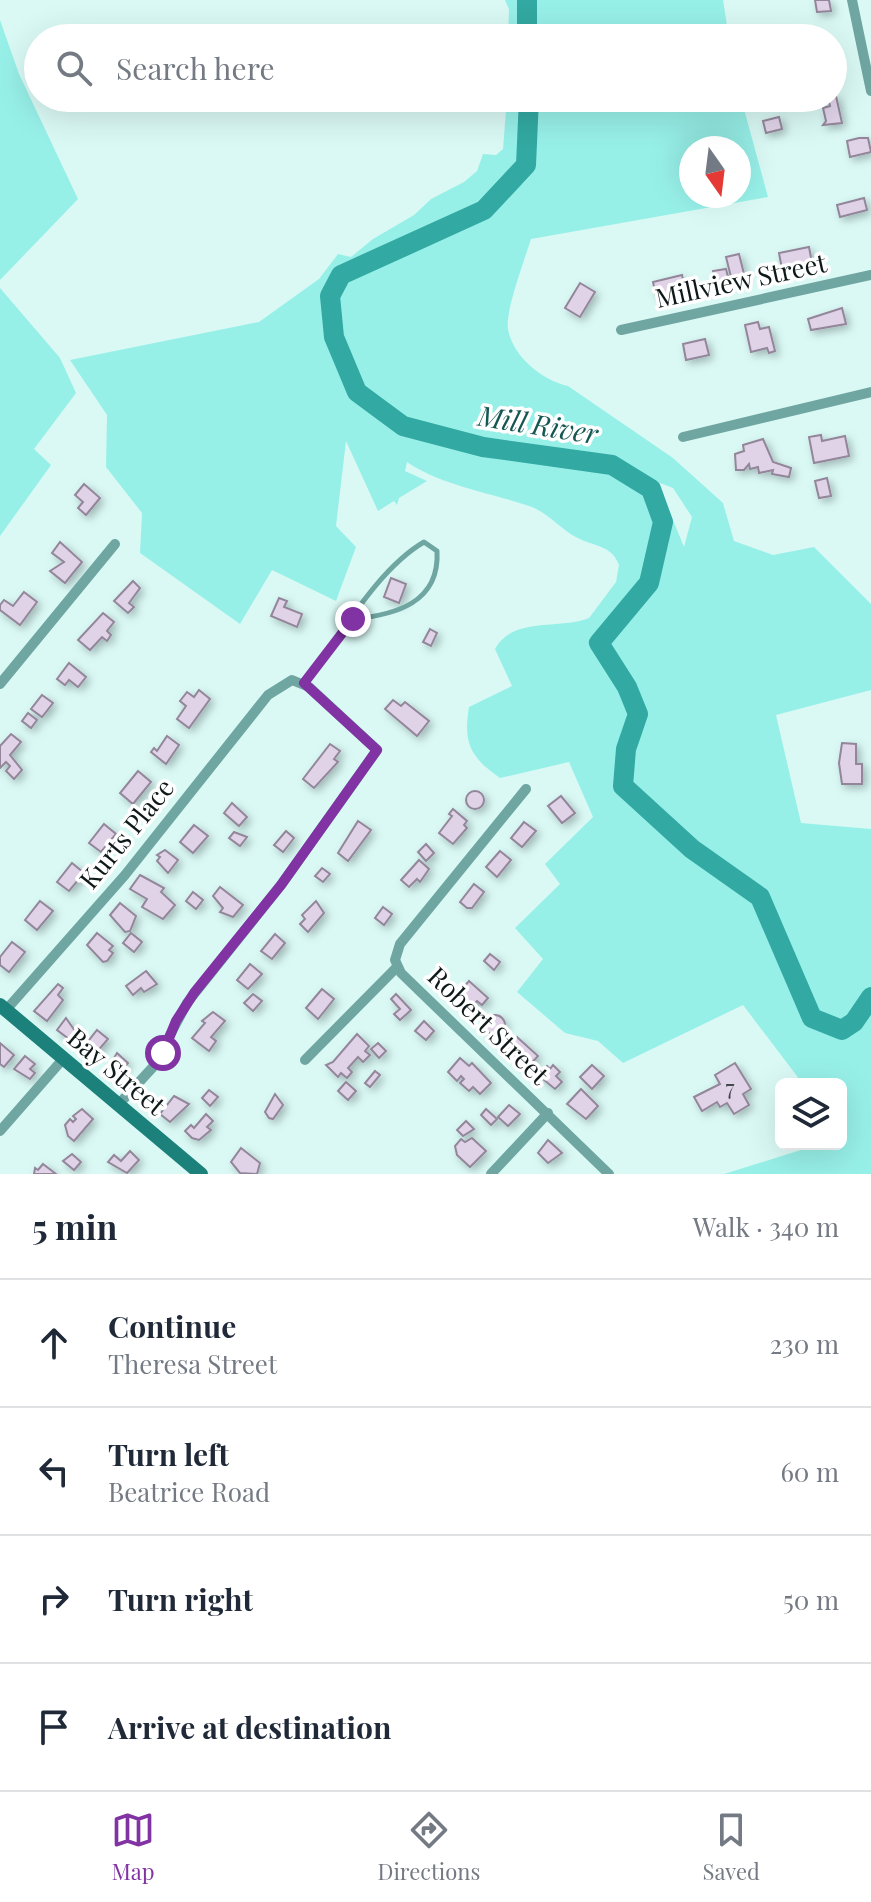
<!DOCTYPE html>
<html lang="en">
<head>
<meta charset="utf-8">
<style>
  :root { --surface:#fff; --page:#f6f6f7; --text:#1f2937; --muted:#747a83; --line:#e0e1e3; --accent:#8133a4 }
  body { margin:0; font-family:"Playfair Display",serif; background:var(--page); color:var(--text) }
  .controls { position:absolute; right:24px; bottom:24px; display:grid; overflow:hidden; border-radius:12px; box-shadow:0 8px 32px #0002 }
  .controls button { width:72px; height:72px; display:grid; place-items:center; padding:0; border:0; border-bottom:2px solid var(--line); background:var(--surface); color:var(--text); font:40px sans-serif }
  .compass { position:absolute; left:679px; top:136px; width:72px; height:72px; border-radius:50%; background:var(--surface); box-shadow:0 8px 32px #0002; rotate:166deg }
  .stop { position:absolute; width:24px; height:24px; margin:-18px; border:6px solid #8133a4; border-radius:50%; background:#fff }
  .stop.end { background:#8133a4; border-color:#fff; box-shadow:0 2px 8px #0008 }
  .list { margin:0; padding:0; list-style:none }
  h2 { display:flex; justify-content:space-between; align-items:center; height:104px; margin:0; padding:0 32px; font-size:34px }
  h2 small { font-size:26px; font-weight:400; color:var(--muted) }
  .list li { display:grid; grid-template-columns:52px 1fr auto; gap:24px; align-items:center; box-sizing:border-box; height:128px; padding:0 32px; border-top:2px solid var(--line) }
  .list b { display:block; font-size:30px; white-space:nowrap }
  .list p { margin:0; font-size:26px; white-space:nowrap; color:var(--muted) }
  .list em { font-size:26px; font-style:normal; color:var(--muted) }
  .icon { flex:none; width:44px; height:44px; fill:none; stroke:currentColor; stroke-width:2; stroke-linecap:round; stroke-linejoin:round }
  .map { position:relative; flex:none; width:871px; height:1174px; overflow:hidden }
  .search { position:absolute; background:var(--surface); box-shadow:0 8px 32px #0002; left:24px; right:24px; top:24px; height:88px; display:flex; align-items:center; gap:20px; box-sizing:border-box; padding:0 28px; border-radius:44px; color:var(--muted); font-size:30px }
  .sheet { height:616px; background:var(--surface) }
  nav { display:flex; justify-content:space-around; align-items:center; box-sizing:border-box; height:112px; border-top:2px solid var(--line); background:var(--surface); font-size:22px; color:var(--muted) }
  nav a { display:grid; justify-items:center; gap:4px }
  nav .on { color:var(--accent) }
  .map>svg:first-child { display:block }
  .green { fill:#97f0e8; fill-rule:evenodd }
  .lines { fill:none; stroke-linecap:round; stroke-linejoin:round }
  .river { stroke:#32a9a2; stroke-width:20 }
  .building { fill:#e0d3e8; stroke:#93869a; stroke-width:2; filter:url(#shadow) }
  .service { stroke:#70a6a2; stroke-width:5 }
  .minor { stroke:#70a6a2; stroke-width:10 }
  .secondary { stroke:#1d817b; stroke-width:14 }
  .route { stroke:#8133a4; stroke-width:10 }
  .labels { text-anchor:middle; stroke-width:7; stroke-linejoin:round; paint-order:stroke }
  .number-label { font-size:22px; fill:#42474b }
  .street-label { font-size:26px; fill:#0d1817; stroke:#fefefe }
  .water-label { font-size:28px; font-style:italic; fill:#155752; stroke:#fefefe }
</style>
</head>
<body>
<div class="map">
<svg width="871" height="1174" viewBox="0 0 871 1174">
  <defs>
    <filter id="shadow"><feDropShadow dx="3.5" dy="3.5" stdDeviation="4" flood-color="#0004"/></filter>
  </defs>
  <rect width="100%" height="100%" fill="#daf9f5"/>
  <g class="green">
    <path d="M505,0H723L729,38H508L509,9Z"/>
    <path d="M0,20L19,74L78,199L0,280Z"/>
    <path d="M507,98H741L768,197L531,239C525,259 505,311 508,329C513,357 542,380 568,386L673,458L723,503L734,541L773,555L814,547L871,604V690L776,715L801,823L871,829V1174H724L820,1144H841V1084H803L743,1005L623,1063L598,1041L565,1033L517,992L543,959L515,928L560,884L545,864L593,817L569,762L500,778C470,757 463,743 469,707L512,686L495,649C513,616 559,630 589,618L616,582L619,565C612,546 597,547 580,539C561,531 550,513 529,506C491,493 440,485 407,462L405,471L427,481L399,498L397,505L394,501L378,511L346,441L336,526L356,547L336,601L272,570L240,624L140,553L142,513L106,467L107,415L70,360L259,322L319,279L338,254L351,257L373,239L414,215L431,199L464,182L477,171L483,154L496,155L503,149ZM691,148H739V196H691ZM634,473L673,488L692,517L684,547L669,510Z"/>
    <path d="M0,288L60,358L76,393L34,449L51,465L0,536Z"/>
  </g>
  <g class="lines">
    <g class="river">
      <path d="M527,38V0"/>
      <path d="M529,98L526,165L484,210L341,275L330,296L334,337L357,392L403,426L483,447L612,465L651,489L663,522L649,583L599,643L627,687L638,714L626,749L623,786L692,849L760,897L812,1018L842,1030L854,1022L871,997"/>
    </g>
  </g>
  <g class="building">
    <path d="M815,0H829L831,11L817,12Z"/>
    <path d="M836,96L842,123L823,125L826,121L823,108L830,106L828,98Z"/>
    <path d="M779,117L782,129L766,133L763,121Z"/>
    <path d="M859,138H868L871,152L850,157L847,141Z"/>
    <path d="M864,198L867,210L840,217L837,205Z"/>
    <path d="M809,247L812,263L782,269L779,253Z"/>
    <path d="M739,254L745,278L732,281L726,257Z"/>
    <path d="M726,269L729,281L716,284L713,271Z"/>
    <path d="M682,275L685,289L656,296L653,282Z"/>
    <path d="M580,283L595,292L580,317L565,308Z"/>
    <path d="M842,308L846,324L811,330L808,319Z"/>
    <path d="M758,322L760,329L769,327L775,351L769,353L767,348L751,352L745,325Z"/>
    <path d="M705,339L709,355L686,360L683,344Z"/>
    <path d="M821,435L822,441L845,436L849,456L814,463L809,437Z"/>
    <path d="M763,439L773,462L791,468L789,477L772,474L773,470L759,473L758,467L750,469L749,464L744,470H736L735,454L744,451L743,445Z"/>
    <path d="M827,478L831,496L819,498L815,481Z"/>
    <path d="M84,484L100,498L86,515L78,508L83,502L75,495Z"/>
    <path d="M60,542L82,562L65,583L50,571L64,562L52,553Z"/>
    <path d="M391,578L406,584L399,603L384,597Z"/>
    <path d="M133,581L140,588L129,603L134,607L128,613L114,601Z"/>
    <path d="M24,592L37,602L20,625L0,610V605L4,600L13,606Z"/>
    <path d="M279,598L287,601L284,607L302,614L297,627L271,616Z"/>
    <path d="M103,613L114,622L107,631L111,635L107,641L102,637L90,650L78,640Z"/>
    <path d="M430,629L437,633L431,646L423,642Z"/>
    <path d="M69,663L86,677L78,687L69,680L65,685L57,679Z"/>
    <path d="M199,690L210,699L189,728L177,719L186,706L180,701L187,692L194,697Z"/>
    <path d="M42,695L53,703L42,717L31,709Z"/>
    <path d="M393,700L401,706L405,702L429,721L417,736L385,709Z"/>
    <path d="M28,713L37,720L31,728L22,721Z"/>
    <path d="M11,734L21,742L10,755L22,770L14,779L6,771L10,766L6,762L0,768V746Z"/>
    <path d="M167,736L179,745L166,764L151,752L154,748L157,751Z"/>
    <path d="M842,743L856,744V764H862V784H842L839,763Z"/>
    <path d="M330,744L340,751L334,759L338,762L314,788L303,779Z"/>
    <path d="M138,771L151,782L133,804L120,793Z"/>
    <circle cx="475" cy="800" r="9"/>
    <path d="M561,796L575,813L562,823L548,806Z"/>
    <path d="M232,803L247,817L239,826L224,813Z"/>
    <path d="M453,809L467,821L464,825L467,828L453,844L439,833L452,816L449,814Z"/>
    <path d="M358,821L371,830L348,861L338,853Z"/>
    <path d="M524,822L536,831L522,847L511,838Z"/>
    <path d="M104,824L116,834L101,852L89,843Z"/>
    <path d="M194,825L208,836L193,853L180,842Z"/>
    <path d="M286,831L294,838L283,852L274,845Z"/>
    <path d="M234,832L247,837L240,846L229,838Z"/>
    <path d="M426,844L434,853L426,861L418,852Z"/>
    <path d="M165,850L178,860L168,873L157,861L160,857L157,855Z"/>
    <path d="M500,851L511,860L497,877L486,867Z"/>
    <path d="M419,860L429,869L420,882L417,879L409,887L401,880Z"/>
    <path d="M72,863L84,873L69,891L57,882Z"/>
    <path d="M322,868L330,874L323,882L315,876Z"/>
    <path d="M140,875L164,888L161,892L175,905L163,919L142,907L147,899L130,889Z"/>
    <path d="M474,884L484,892L472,908H467L460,902Z"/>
    <path d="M220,887L243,905L233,917L220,912L223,908L213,896Z"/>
    <path d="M193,892L203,900L196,909L186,901Z"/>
    <path d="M40,901L53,911L37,930L25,920Z"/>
    <path d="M316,901L324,913L308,932L300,924L305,919L302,915Z"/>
    <path d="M120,903L136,916L130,931L125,932L110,915Z"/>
    <path d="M383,907L392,914L384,925L375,918Z"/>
    <path d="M97,933L113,946L109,950L113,953L107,961L103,962L87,945Z"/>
    <path d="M131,933L142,942L134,952L123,943Z"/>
    <path d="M275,934L285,943L272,959L261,951Z"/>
    <path d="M12,942L25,952L9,972L0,965V957Z"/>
    <path d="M490,954L500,962L494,970L484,961Z"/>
    <path d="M250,964L262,974L248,989L237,980Z"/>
    <path d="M146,971L157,984L144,992L141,988L133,995L126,986Z"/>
    <path d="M469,981L488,998L482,1005L477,1001L470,1008L456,996Z"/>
    <path d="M58,984L63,988L58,995L63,1000L47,1021L34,1011Z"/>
    <path d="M322,989L334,999L318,1019L306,1008Z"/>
    <path d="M253,994L262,1001L253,1011L244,1003Z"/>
    <path d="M396,994L411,1010L400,1020L394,1014L400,1009L391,999Z"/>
    <path d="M213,1012L225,1021L211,1037L216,1041L209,1051L192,1038L205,1023L202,1021Z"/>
    <circle cx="495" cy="1025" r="10"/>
    <path d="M66,1018L75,1031L69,1039L57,1030Z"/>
    <path d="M424,1021L434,1031L426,1040L415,1031Z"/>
    <path d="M97,1030L108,1039L96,1053L86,1044Z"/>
    <path d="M357,1034L369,1046L365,1051L370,1055L363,1062L358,1057L348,1068L352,1072L347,1078L341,1073L338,1077L326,1065L333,1062Z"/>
    <path d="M517,1037L538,1056L527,1068L507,1049Z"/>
    <path d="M0,1043L14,1055L4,1067L0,1064Z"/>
    <path d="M378,1043L386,1051L379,1058L371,1049Z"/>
    <path d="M117,1053L128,1063L117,1076L108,1068Z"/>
    <path d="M25,1056L35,1064L30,1069L35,1073L30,1079L14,1069Z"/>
    <path d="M460,1058L469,1066L472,1063L491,1083L480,1094L473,1087L469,1091L460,1083L464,1079L461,1076L457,1081L448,1072Z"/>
    <path d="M735,1063L751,1089L743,1094L749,1105L734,1114L727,1103L720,1107L717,1102L702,1111L694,1097L720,1084L715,1075Z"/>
    <path d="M553,1065L560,1072L556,1076L562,1082L555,1089L538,1075L547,1066L550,1069Z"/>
    <path d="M592,1065L604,1076L592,1089L580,1077Z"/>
    <path d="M375,1071L380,1075L370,1087L365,1083Z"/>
    <path d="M346,1082L356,1091L348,1100L338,1091Z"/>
    <path d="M581,1089L598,1106L586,1119L567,1104Z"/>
    <path d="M209,1090L218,1097L210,1106L202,1098Z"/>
    <path d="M275,1094L283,1105L273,1119L269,1118L265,1112Z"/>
    <path d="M174,1096L189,1104L170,1122L160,1114Z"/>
    <path d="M509,1105L520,1114L508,1126L498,1117Z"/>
    <path d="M82,1109L93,1119L74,1141L68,1136L65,1125L70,1119L73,1122L76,1119L73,1116Z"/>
    <path d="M486,1109L497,1119L491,1125L481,1115Z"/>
    <path d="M206,1114L213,1121L207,1127L211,1130L199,1140L192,1138L185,1131L191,1125L194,1128Z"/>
    <path d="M466,1121L474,1129L463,1136L457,1130Z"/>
    <path d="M472,1138L486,1151L470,1167L457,1155L455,1146L461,1139L465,1142Z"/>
    <path d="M548,1140L562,1153L548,1163L538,1153Z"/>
    <path d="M241,1148L260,1163L257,1174L240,1173L231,1162Z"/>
    <path d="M130,1151L139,1160L127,1173L108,1162L114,1155L121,1161Z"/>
    <path d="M72,1154L81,1162L74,1170L63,1161Z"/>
    <path d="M43,1164L56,1174H34L35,1168L38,1170Z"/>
  </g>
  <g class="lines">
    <path class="service" d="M304,683C339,639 376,570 424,542L437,551C440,603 395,615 353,619"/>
    <g class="minor">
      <path d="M852,0L871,91"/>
      <path d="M621,330L871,275"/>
      <path d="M683,437L871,392"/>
      <path d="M0,684L115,544"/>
      <path d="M526,789L400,944L395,960L401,973L609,1174"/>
      <path d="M6,1010L125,875L268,695L292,680L309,687L377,750L281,885L187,1003L153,1067L118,1105"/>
      <path d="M305,1060L397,967"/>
      <path d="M0,1131L63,1059"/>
      <path d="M491,1174L548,1113"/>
    </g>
    <path class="secondary" d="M0,1005L201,1174"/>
  </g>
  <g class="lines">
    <path class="route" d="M163,1053L176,1021L194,993L281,885L377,750L304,683L353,619"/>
  </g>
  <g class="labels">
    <g class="number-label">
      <text x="730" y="1096">7</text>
    </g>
    <g class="street-label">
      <text transform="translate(741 281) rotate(-12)" y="9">Millview Street</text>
      <text transform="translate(127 834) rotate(-51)" y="9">Kurts Place</text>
      <text transform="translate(488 1026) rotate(44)" y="9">Robert Street</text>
      <text transform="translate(116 1072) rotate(40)" y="9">Bay Street</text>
    </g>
    <g class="water-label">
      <text transform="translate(538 425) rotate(9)" y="10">Mill River</text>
    </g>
  </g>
</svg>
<div class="controls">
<button><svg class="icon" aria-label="layers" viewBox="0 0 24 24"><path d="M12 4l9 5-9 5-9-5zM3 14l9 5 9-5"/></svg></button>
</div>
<svg class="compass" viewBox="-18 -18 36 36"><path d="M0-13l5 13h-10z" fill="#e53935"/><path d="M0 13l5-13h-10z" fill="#747a83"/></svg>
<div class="stop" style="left:163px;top:1053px"></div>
<div class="stop end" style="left:353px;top:619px"></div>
<div class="search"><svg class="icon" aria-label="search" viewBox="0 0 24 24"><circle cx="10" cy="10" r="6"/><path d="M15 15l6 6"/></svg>Search here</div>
</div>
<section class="sheet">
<h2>5 min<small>Walk · 340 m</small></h2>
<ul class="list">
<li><svg class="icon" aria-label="ahead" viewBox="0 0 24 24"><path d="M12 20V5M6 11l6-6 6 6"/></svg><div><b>Continue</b><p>Theresa Street</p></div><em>230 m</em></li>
<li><svg class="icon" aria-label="left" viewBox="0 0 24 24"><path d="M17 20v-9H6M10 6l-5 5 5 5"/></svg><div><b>Turn left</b><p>Beatrice Road</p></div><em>60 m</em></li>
<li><svg class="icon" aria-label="right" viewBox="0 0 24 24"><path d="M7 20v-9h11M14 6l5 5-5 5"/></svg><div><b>Turn right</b></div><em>50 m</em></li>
<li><svg class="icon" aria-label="arrive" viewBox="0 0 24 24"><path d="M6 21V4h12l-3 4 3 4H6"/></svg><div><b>Arrive at destination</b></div></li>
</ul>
</section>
<nav>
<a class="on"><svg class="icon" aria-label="map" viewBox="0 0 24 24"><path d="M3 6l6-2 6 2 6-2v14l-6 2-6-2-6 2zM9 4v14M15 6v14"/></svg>Map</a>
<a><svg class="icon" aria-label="directions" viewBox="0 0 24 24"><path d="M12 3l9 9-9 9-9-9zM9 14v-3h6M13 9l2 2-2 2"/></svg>Directions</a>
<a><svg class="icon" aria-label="saved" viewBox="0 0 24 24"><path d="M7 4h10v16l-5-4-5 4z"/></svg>Saved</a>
</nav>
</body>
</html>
